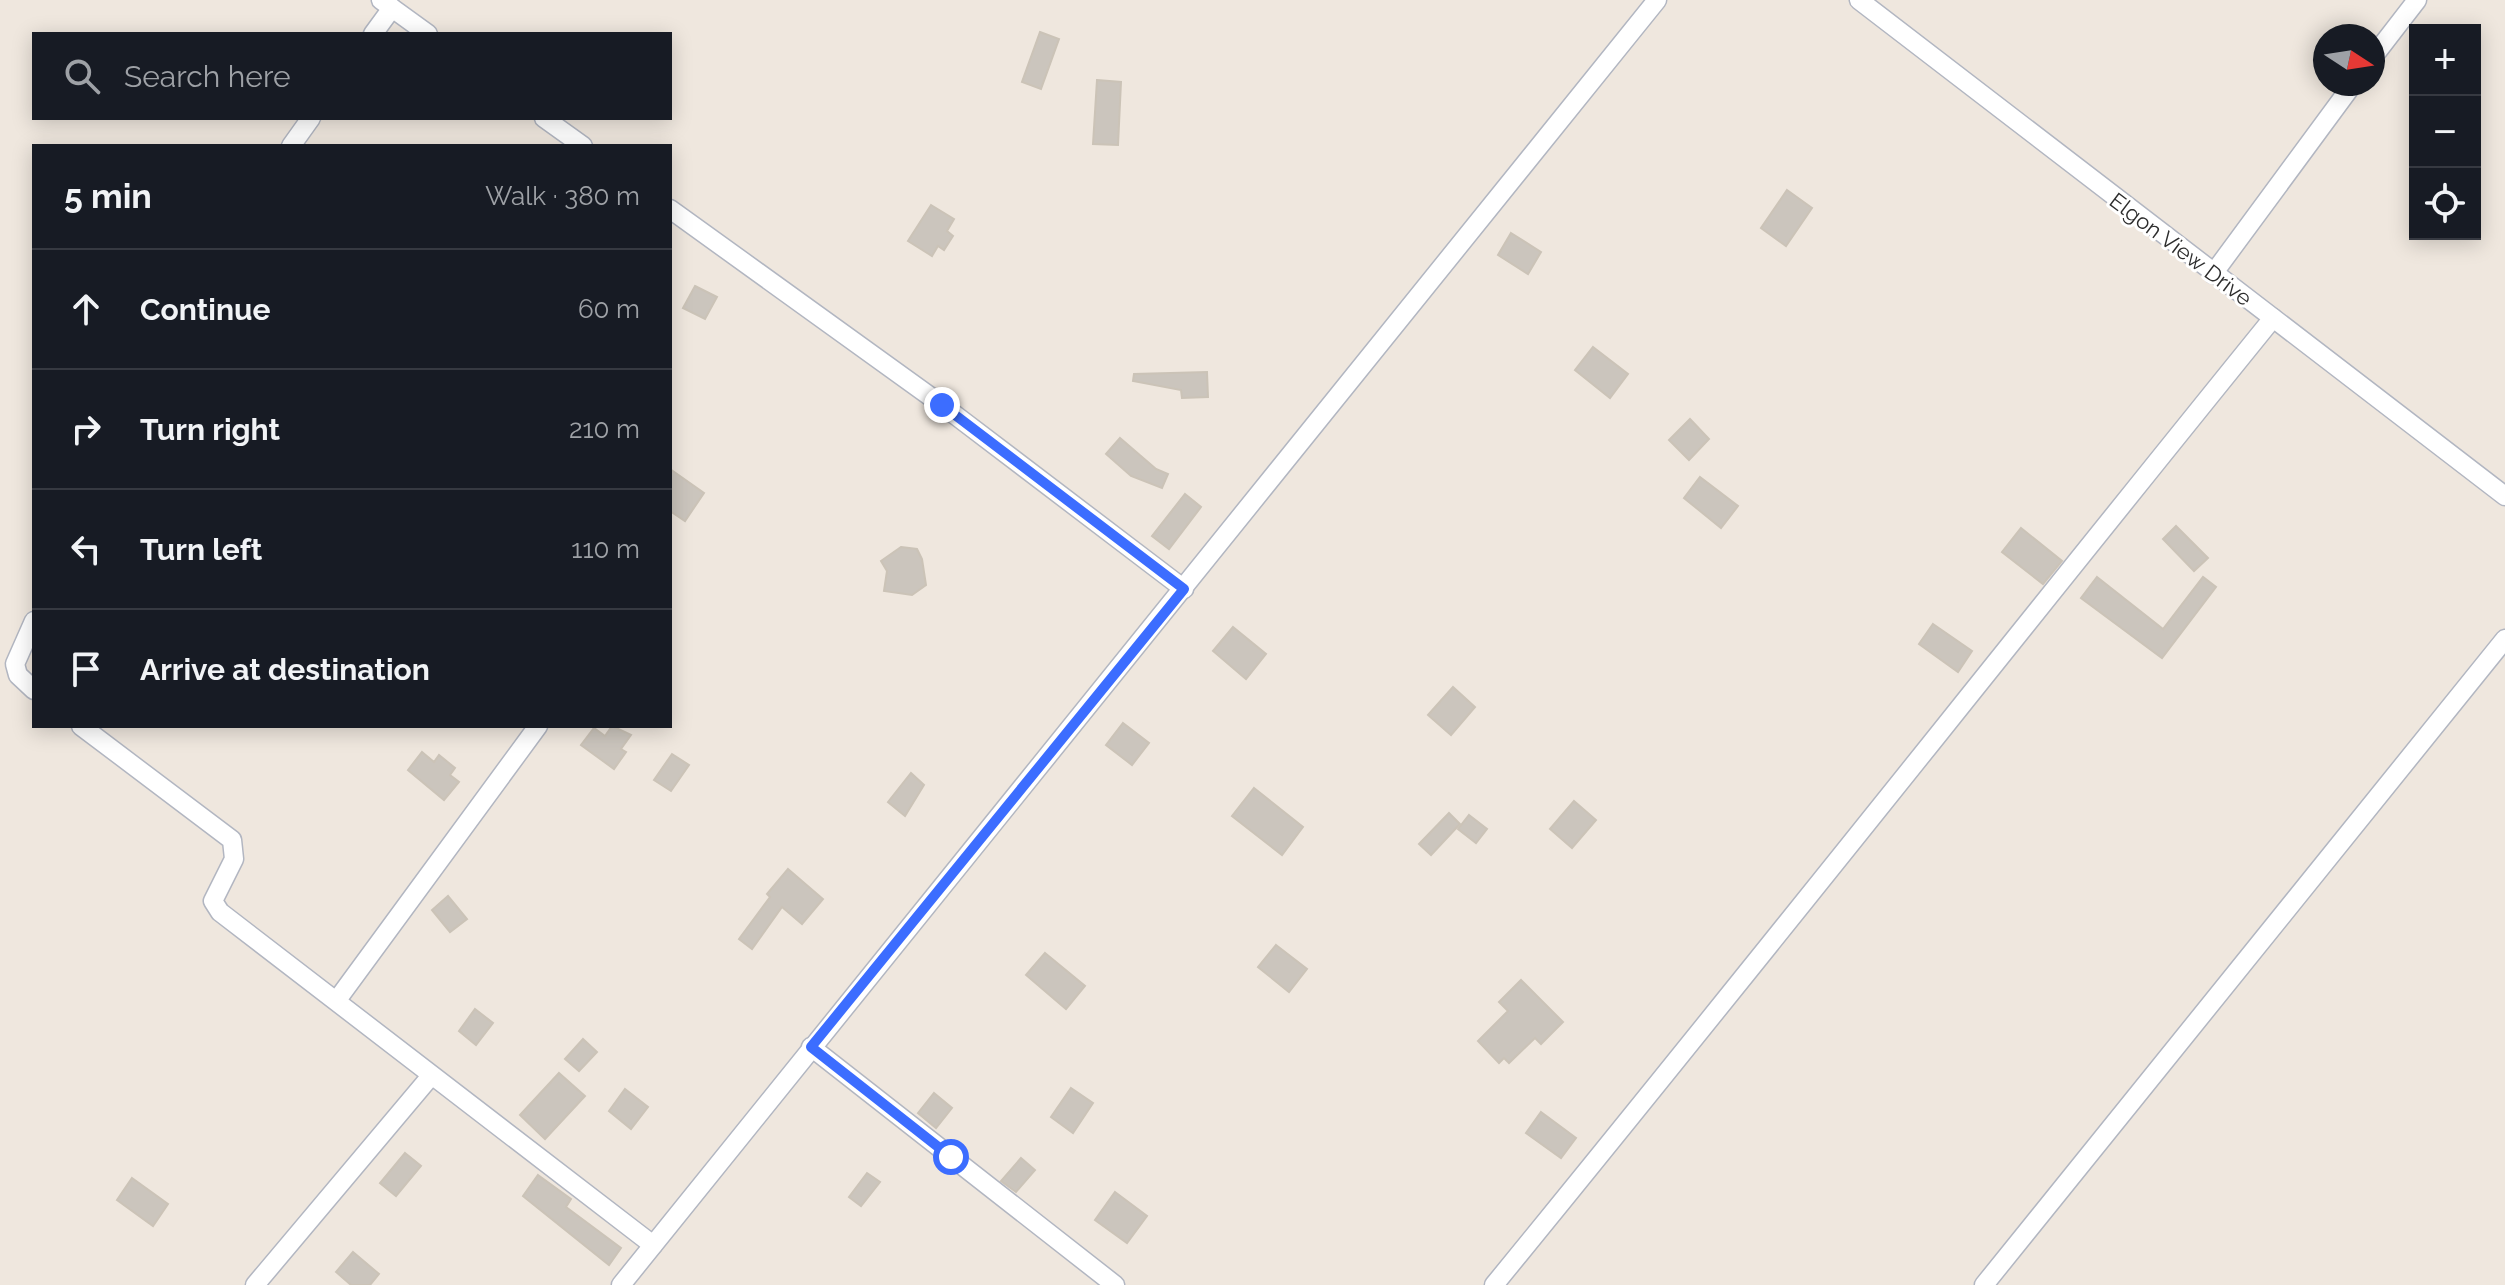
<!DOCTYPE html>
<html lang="en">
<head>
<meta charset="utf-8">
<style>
  :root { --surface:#171b24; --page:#242831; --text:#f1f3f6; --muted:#9ea1a6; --line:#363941 }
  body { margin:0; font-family:Raleway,sans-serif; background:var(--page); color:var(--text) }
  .controls { position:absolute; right:24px; top:24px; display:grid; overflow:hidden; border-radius:0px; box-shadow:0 4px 20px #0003 }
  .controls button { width:72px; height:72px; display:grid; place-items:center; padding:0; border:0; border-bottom:2px solid var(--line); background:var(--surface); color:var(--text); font:40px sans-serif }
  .compass { position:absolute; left:2313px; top:24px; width:72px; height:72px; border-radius:50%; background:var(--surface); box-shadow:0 4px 20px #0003; rotate:102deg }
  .stop { position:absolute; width:24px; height:24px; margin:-18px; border:6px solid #3c6dff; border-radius:50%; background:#fff }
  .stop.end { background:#3c6dff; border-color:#fff; box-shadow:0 2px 8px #0008 }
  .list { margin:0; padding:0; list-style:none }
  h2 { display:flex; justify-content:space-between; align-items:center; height:104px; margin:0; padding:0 32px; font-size:34px }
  h2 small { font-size:26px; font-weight:400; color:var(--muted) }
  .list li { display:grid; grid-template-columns:52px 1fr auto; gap:24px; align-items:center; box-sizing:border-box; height:120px; padding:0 32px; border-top:2px solid var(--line) }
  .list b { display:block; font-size:30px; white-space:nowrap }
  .list em { font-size:26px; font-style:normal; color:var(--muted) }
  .icon { flex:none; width:44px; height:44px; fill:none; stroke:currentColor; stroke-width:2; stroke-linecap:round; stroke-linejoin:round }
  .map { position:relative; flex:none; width:2505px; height:1285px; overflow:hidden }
  .search { position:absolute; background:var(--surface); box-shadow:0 4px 20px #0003; left:32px; top:32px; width:640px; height:88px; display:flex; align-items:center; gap:20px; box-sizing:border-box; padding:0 28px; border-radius:0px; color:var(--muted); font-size:30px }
  .panel { position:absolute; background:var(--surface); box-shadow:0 4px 20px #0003; left:32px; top:144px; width:640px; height:584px; border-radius:0px }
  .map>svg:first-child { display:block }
  .building { fill:#cbc5bd; stroke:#cbc3b7; stroke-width:2 }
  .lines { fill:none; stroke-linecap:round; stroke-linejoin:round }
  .street-casing { stroke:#b2b6c1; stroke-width:21 }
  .street { stroke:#fff; stroke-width:18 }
  .route { stroke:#3c6dff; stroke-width:10 }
  .labels { text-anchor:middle; stroke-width:6; stroke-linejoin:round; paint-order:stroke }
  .street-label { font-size:22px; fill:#2d2d2d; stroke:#fff }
</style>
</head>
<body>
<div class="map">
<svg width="2505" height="1285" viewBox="0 0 2505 1285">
  <rect width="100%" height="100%" fill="#efe7de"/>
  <g class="building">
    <path d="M1040,32L1059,39L1041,89L1022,82Z"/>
    <path d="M1097,80L1121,82L1118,145L1093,144Z"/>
    <path d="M1787,190L1812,208L1786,246L1761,228Z"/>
    <path d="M931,205L954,219L947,231L953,236L944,250L938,246L932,256L908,241Z"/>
    <path d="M1511,233L1541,252L1528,274L1498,255Z"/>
    <path d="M695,286L717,297L705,319L683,308Z"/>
    <path d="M1593,347L1628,374L1610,398L1575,370Z"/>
    <path d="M1207,372L1208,397L1182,398L1181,390L1133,381L1134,374Z"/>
    <path d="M1690,419L1709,439L1689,460L1669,440Z"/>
    <path d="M1120,438L1156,469L1168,474L1162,488L1131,476L1106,454Z"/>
    <path d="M670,469L704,493L685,521L670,511Z"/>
    <path d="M1700,477L1738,506L1721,528L1684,498Z"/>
    <path d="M1185,494L1201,507L1169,549L1152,536Z"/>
    <path d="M2176,526L2208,558L2194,571L2163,539Z"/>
    <path d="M2021,528L2062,561L2043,584L2002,552Z"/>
    <path d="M901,547L917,549L922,559L926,585L912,595L884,591L887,571L881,561Z"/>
    <path d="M2097,577L2163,629L2203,577L2216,587L2162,658L2081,598Z"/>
    <path d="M1933,624L1972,651L1958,672L1919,644Z"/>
    <path d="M1233,627L1266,654L1246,679L1213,651Z"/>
    <path d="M1453,687L1475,707L1451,735L1428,715Z"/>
    <path d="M1123,723L1149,743L1132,765L1106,745Z"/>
    <path d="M612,726L631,735L621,749L626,752L614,769L581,745L594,728L605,736Z"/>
    <path d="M422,752L434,762L439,755L455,768L450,775L459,782L444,800L408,770Z"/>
    <path d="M672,754L689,765L671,791L654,780Z"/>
    <path d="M911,773L924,785L905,816L888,802Z"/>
    <path d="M1254,788L1303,827L1282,855L1232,816Z"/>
    <path d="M1574,801L1596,820L1572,848L1550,829Z"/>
    <path d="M1449,813L1460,824L1431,855L1419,844Z"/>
    <path d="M1469,815L1487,829L1476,843L1458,829Z"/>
    <path d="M788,869L823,899L802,924L782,907L752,949L739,939L770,897L767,894Z"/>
    <path d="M448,896L467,919L450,932L432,910Z"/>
    <path d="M1276,945L1307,969L1289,992L1258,967Z"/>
    <path d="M1045,953L1085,986L1066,1009L1026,975Z"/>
    <path d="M1521,980L1563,1022L1541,1044L1535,1038L1509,1063L1504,1058L1499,1063L1478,1041L1508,1011L1499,1002Z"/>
    <path d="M475,1009L493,1023L476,1045L459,1031Z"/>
    <path d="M583,1039L597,1052L579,1071L565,1059Z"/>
    <path d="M559,1073L585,1096L545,1139L520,1115Z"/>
    <path d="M1071,1088L1093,1103L1073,1133L1051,1117Z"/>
    <path d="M625,1089L648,1107L631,1129L609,1111Z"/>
    <path d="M934,1093L952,1108L936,1128L918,1113Z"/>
    <path d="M1541,1112L1576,1138L1561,1158L1526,1133Z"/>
    <path d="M405,1153L421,1166L396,1196L380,1183Z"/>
    <path d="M1021,1158L1035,1170L1016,1192L1001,1181Z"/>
    <path d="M867,1173L880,1182L861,1206L849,1197Z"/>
    <path d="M538,1175L571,1199L566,1207L621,1248L609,1265L523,1196Z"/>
    <path d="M132,1178L168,1204L153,1226L117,1200Z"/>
    <path d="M1115,1192L1147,1216L1127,1243L1095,1220Z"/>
    <path d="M353,1252L379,1274L370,1285H351L336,1272Z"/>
  </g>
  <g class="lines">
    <defs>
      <g id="street">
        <path d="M381,0L428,34"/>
        <path d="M1859,0L2505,496"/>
        <path d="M373,34L392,8"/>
        <path d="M2373,57L2417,0"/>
        <path d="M544,118L583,146"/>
        <path d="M291,146L311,118"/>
        <path d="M670,209L942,405L1184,589"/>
        <path d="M2213,274L2353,84"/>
        <path d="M34,621L15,664L18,675L34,690"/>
        <path d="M81,726L232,840L234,859L213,901L220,912L653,1245"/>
        <path d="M337,1000L538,726"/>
        <path d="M811,1047L1115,1285"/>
        <path d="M255,1285L430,1077"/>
        <path d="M621,1285L1657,0"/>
        <path d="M1494,1285C1756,965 2012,640 2273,318"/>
        <path d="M1984,1285L2505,639"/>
      </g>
    </defs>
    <use href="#street" class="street-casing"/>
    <use href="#street" class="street"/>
  </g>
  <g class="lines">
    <path class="route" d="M942,405L1184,589L811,1047L951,1157"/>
  </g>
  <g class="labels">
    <g class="street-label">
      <text transform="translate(2181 249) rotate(37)" y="8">Elgon View Drive</text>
    </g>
  </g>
</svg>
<div class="controls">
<button>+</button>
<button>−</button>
<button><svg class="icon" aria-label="locate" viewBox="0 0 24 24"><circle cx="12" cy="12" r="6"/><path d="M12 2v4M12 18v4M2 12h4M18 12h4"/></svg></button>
</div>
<svg class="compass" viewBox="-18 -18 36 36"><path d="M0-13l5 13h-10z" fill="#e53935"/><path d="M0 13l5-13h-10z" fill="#9ea1a6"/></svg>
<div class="stop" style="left:951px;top:1157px"></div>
<div class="stop end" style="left:942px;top:405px"></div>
<div class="search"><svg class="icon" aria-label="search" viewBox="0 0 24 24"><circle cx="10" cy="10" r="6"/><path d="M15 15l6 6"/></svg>Search here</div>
<section class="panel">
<h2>5 min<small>Walk · 380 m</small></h2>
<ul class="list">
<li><svg class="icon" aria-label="ahead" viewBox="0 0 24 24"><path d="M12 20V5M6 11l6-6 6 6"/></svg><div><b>Continue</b></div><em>60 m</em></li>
<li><svg class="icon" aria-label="right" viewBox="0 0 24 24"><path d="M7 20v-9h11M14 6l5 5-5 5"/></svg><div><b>Turn right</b></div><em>210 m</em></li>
<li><svg class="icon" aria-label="left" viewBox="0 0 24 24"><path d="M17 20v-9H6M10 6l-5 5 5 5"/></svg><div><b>Turn left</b></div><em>110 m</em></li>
<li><svg class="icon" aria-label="arrive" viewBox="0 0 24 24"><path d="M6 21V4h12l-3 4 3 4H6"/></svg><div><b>Arrive at destination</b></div></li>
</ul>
</section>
</div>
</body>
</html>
